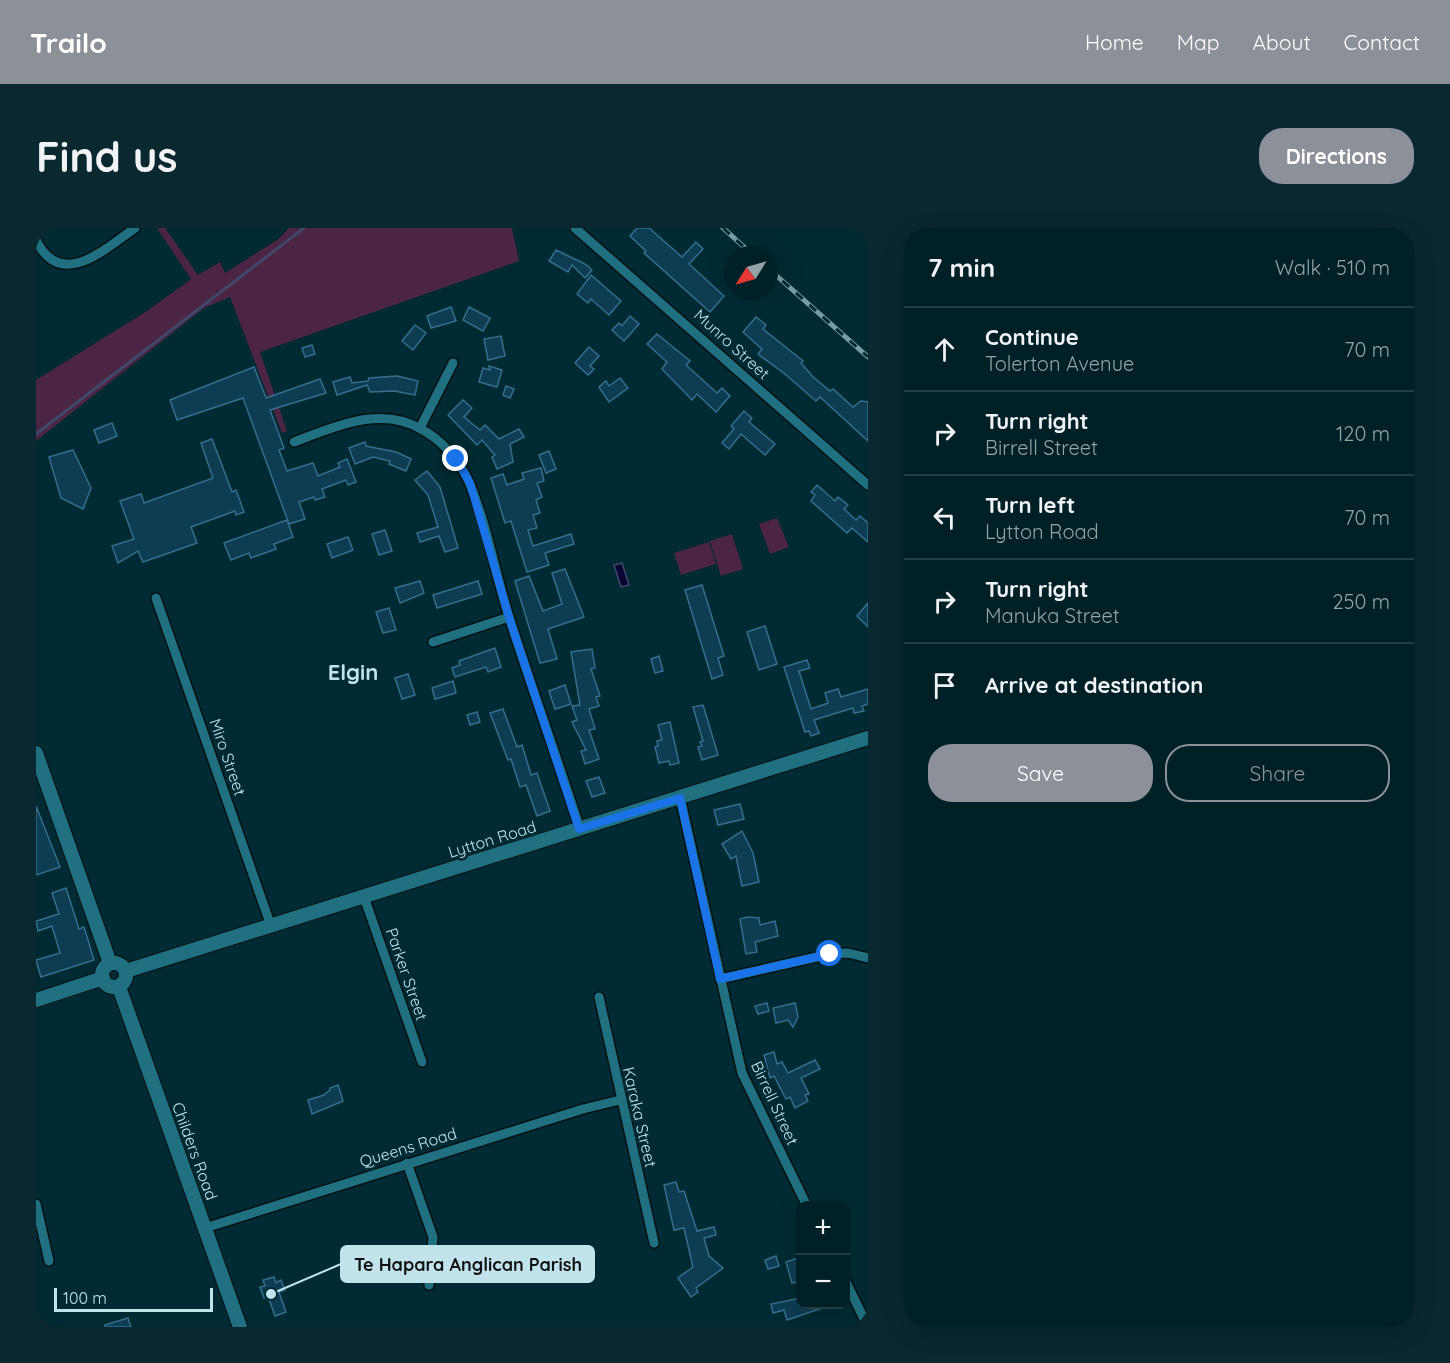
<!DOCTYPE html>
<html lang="en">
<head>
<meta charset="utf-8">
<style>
  :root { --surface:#002027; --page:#0a282f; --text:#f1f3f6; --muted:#95a3a7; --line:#223e44; --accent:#8c9099 }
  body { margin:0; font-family:Quicksand,sans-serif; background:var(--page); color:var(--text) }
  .controls { position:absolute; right:18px; bottom:18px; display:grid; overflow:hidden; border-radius:12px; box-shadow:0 6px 24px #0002 }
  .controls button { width:54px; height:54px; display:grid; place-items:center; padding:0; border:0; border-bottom:2px solid var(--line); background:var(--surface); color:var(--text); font:30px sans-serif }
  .compass { position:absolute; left:688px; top:18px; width:54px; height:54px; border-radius:50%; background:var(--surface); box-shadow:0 6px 24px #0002; rotate:233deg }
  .scale { position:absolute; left:18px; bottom:15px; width:159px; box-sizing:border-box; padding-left:6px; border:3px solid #c0e3ec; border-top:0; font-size:16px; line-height:21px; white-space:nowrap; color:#c0e3ec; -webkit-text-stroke:4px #002b34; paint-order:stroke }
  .stop { position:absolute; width:18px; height:18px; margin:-14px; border:4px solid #1a73e8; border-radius:50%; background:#fff }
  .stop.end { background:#1a73e8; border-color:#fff; box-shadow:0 2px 6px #0008 }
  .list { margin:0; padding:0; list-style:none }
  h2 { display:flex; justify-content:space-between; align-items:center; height:78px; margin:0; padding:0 24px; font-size:26px }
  h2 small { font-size:20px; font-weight:400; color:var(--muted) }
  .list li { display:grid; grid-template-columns:39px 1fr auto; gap:18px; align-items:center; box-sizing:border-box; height:84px; padding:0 24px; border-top:2px solid var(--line) }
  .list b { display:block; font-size:22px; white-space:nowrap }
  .list p { margin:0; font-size:20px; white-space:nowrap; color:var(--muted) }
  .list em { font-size:20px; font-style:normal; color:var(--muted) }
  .actions { display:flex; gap:12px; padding:18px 24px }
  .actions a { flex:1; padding:14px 0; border:2px solid var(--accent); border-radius:24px; text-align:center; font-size:21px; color:var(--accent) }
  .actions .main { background:var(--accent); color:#fff }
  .icon { flex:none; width:33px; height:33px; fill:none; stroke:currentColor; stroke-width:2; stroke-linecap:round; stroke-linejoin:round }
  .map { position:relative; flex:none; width:832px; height:1099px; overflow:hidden; border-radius:24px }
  header { display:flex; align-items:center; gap:36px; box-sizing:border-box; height:84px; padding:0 30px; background:var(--accent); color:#fff }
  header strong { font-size:28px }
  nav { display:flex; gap:33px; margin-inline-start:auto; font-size:21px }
  .intro { display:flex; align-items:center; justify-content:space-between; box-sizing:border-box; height:144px; padding:0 36px }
  h1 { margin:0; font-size:42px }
  .button { padding:15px 27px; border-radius:24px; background:var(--accent); color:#fff; font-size:21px; font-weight:700 }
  main { display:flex; gap:36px; padding:0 36px }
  aside { flex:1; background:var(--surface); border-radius:24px; box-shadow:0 6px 24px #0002 }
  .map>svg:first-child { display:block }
  .green { fill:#4c2544 }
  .water { fill:#080532; stroke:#3f486a; stroke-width:1.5 }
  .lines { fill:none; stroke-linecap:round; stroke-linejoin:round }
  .stream { stroke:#3f486a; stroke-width:3 }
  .building { fill:#0e3c53; stroke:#356e8e; stroke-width:1.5 }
  .street-casing { stroke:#001217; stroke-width:12 }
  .secondary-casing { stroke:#001217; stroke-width:16 }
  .street { stroke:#217081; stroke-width:9 }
  .secondary { stroke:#217081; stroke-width:14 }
  .rail-casing { stroke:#779da6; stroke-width:5 }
  .rail { stroke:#002b34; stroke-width:3; stroke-dasharray:9; stroke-linecap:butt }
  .route { stroke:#1a73e8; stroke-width:8 }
  .labels { text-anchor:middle; stroke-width:6; stroke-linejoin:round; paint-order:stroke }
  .street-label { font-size:16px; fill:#c0e3ec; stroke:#002b34 }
  .district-label { font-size:22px; font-weight:bold; fill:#c0e3ec; stroke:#002b34 }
  .leader { fill:none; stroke:#c0e3ec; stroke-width:2 }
  .callout-dot { fill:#c0e3ec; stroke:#002b34; stroke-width:2 }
  .callout { fill:#c0e3ec; stroke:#c0e3ec; stroke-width:2 }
  .callout-label { font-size:18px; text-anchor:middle; font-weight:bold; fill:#111 }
</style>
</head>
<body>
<header>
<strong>Trailo</strong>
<nav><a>Home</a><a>Map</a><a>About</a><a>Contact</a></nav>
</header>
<div class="intro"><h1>Find us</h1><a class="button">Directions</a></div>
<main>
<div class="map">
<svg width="832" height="1099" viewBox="0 0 832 1099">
  <rect width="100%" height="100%" fill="#002b34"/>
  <g class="green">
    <path d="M121,0H129L162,47L184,34L189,45L241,12L253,0H476L483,33L224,124L251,203L246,205L194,69L168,80L0,213V152L111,83L155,51Z"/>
    <path d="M741,290L753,319L734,326L723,296Z"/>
    <path d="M696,306L707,341L685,348L674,313Z"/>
    <path d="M673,314L680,336L645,347L638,325Z"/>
  </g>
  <path class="water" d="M586,335L593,357L585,359L578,337Z"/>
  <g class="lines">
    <path class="stream" d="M0,206L268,0"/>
  </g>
  <g class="building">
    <path d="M601,0H613L646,29L660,14L667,21L653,36L688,68L674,84L608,25L610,23L594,8Z"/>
    <path d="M520,22L549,36L556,42L549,50L536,37L532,44L513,33Z"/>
    <path d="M555,47L585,73L573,87L555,71L552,75L541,66Z"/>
    <path d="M415,79L420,93L395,100L391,88Z"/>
    <path d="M433,79L454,90L447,103L427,92Z"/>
    <path d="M594,88L603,96L588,113L576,102L583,95L586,98Z"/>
    <path d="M720,89L730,97L727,101L767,133L765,135L777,149L794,163L797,161L817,179L825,173L832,174V213L784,169L780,173L749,146L722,126L726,121L707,104Z"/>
    <path d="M379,97L390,105L377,122L366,113Z"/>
    <path d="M621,106L654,133L650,137L681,165L686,160L694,168L680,184L661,166L656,172L626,141L631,134L611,116Z"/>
    <path d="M465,108L469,128L452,132L448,111Z"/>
    <path d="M276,117L279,126L269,129L266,120Z"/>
    <path d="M553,119L563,128L554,138L558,141L552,147L539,135Z"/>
    <path d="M453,138L466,142L461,159L443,154L447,140L454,142Z"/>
    <path d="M218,139L230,170L284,151L290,165L234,182L248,220L243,222L251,243L277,235L282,248L304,239L302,235L311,231L320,254L312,257L310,252L286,261L289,269L279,272L278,269L263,274L269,291L253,296L207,170L141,192L134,172Z"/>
    <path d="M361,148L382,153L379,167L358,163L334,164L331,157L301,167L297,154L314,149L316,155L332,153L333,150Z"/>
    <path d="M584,150L592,160L573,174L563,159L570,153L573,158Z"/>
    <path d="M470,158L478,161L474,170L467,167Z"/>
    <path d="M427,172L436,180L428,189L444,202L449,197L463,211L483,201L488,209L474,216L477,234L461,241L456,229L459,227L446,212L441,217L412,187Z"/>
    <path d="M708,183L716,190L713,194L739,216L729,227L705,206L693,221L686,215L698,201L695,198Z"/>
    <path d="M76,195L81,208L63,215L58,202Z"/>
    <path d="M176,211L196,264L200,262L208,284L200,287L199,283L155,299L161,315L107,334L102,323L82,335L76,318L98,311L84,273L105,266L108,275L177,250L165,215Z"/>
    <path d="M329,214L330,218L360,224L375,231L370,243L353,236L354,233L337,229L319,236L313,220Z"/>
    <path d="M37,222L55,260L47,281L25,270L13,229Z"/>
    <path d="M513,223L520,241L510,245L503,227Z"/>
    <path d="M505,240L508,253L501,255L506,269L500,272L504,285L497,287L501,300L492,302L497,318L535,306L538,316L509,325L513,337L491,344L475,293L469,295L455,250L467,246L471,257L488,251L486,245Z"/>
    <path d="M391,243L404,259L422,320L409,324L403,308L384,314L381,305L402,299L392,267L379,252Z"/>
    <path d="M781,257L799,273L802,269L812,277L808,281L820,292L824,288L832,295V314L816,300L811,305L775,273L779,267L775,264Z"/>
    <path d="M251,292L257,309L238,316L240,321L215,330L213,325L195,332L188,315Z"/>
    <path d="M349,302L356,323L343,327L336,306Z"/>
    <path d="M312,309L317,322L296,330L291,316Z"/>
    <path d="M529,341L548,389L512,401L521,431L504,435L479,353L493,348L507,383L526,376L516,345Z"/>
    <path d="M384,353L388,365L364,375L359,360Z"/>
    <path d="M442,353L446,366L401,380L397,367Z"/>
    <path d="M666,357L688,428L682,430L687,447L676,451L649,362Z"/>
    <path d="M832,375V399L821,388Z"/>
    <path d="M353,380L360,402L347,405L340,384Z"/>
    <path d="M729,398L741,436L723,442L711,404Z"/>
    <path d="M459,420L465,439L452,444L450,439L419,449L416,440L424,437L423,433Z"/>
    <path d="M556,421L559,440L555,441L564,468L560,469L563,478L553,481L559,501L553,502L563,531L549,536L545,523L550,522L536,494L541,492L536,478L544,477L535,424Z"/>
    <path d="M623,428L627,443L619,445L615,431Z"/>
    <path d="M771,432L774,440L763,443L775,481L792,475L789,465L802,461L805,469L832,461V476L826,478L828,483L818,485L817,480L778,492L783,505L775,508L773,503L769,504L748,439Z"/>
    <path d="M372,446L379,467L366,471L359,450Z"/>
    <path d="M417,453L420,465L399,471L396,460Z"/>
    <path d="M529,457L535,476L519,481L513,463Z"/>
    <path d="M667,477L682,527L666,532L662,519L666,518L664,514L667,513L657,479Z"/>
    <path d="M467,481L481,519L486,517L495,547L501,545L514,583L501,588L490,557L484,559L475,531L472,532L454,485Z"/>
    <path d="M441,484L444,494L434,497L431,487Z"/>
    <path d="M634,494L643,535L634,537L633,533L623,535L619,519L622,518L621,513L626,512L622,497Z"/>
    <path d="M563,549L569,565L556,569L550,553Z"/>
    <path d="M704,576L708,591L682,597L678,582Z"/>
    <path d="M0,578L24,639L0,647Z"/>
    <path d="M706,603L717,625L723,654L706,658L700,628L695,631L686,616Z"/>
    <path d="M30,660L43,701L48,699L58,732L5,749L0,732L24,725L16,698L2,703L0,693L23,686L16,665Z"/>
    <path d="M712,689L723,690L724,697L739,693L742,708L719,714L721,724L710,726L704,691Z"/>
    <path d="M731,775L733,783L722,786L719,778Z"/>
    <path d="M759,775L762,789L757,799L752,792L740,795L737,780Z"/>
    <path d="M738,824L741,836L746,834L752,845L779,832L784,841L765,850L773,866L769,867L772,873L759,880L754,869L750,871L738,848L734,850L728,827Z"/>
    <path d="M302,857L307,873L276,886L272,872L288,867L294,862V860Z"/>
    <path d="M640,954L643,964L648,963L661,1003L678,999L680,1007L668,1010L673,1028L687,1040L660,1060L662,1064L655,1069L642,1050L657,1039L648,1000L638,1002L628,957Z"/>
    <path d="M740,1028L743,1038L732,1041L729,1032Z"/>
    <path d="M765,1029V1053L756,1055L750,1034Z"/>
    <path d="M238,1049L240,1055L245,1052L249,1062L243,1064L250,1084L239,1088L232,1068L228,1070L224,1059L229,1058L227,1052Z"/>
    <path d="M765,1070V1077L792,1078L751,1092L748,1082L737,1085L735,1076Z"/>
    <path d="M92,1090L95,1099H69V1097Z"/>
  </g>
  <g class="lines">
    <defs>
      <g id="street">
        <path d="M539,0L832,257"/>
        <path d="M0,12C25,63 69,21 99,0"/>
        <path d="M384,200L417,135"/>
        <path d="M258,214C298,199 344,177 385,201C406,212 423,232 433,254C451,296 459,345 473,389C496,460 521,530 544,601"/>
        <path d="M120,370L235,698"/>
        <path d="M397,414L473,389"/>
        <path d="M644,569L706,845L771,978"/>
        <path d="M328,669L386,834"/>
        <path d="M684,751L794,726L812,725L832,730"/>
        <path d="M563,769L618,1015"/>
        <path d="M371,935L397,1009L393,1057"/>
        <path d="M0,976L13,1033"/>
        <path d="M169,1000L547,881L584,872"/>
        <path d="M810,1054L832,1099"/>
      </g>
      <g id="secondary">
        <path d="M0,525L74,735"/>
        <circle cx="78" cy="747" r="12"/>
        <path d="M90,743L832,510"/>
        <path d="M83,759L204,1099"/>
        <path d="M0,772L67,750"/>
      </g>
    </defs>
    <use href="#street" class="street-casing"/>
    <use href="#secondary" class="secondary-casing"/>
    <use href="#street" class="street"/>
    <use href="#secondary" class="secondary"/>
    <defs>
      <g id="rail">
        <path d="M687,0L717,27"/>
        <path d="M733,41L832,129"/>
      </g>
    </defs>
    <use href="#rail" class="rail-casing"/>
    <use href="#rail" class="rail"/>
  </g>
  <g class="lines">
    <path class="route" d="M420,231L434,255L473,389L543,601L644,570L684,751L794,726"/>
  </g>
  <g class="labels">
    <g class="street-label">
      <text transform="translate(696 116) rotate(42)" y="6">Munro Street</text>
      <text transform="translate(192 529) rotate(71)" y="6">Miro Street</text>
      <text transform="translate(456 611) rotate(-17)" y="6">Lytton Road</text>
      <text transform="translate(371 746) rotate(71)" y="6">Parker Street</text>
      <text transform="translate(739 875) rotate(65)" y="6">Birrell Street</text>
      <text transform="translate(604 889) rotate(77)" y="6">Karaka Street</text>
      <text transform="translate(372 919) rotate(-17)" y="6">Queens Road</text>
      <text transform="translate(159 923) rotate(70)" y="6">Childers Road</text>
    </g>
    <g class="district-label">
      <text x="317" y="452">Elgin</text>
    </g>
  </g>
  <path class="leader" d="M235 1066L305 1036"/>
  <circle class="callout-dot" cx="235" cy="1066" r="6"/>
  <rect class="callout" x="305" y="1018" width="253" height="36" rx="6"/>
  <g class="callout-label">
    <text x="432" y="1043">Te Hapara Anglican Parish</text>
  </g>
</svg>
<div class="controls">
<button>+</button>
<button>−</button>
</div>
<svg class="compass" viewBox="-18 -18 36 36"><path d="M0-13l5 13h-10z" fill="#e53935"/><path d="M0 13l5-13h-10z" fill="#95a3a7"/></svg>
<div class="scale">100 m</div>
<div class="stop" style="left:794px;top:726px"></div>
<div class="stop end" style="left:420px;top:231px"></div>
</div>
<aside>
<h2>7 min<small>Walk · 510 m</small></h2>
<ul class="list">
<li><svg class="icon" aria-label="ahead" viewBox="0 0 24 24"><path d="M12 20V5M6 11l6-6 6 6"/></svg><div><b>Continue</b><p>Tolerton Avenue</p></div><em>70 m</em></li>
<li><svg class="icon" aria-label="right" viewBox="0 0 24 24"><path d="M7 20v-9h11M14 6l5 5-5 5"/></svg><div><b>Turn right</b><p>Birrell Street</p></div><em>120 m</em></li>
<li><svg class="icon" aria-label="left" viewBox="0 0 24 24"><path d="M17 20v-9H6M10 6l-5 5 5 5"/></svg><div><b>Turn left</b><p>Lytton Road</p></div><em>70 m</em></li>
<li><svg class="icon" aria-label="right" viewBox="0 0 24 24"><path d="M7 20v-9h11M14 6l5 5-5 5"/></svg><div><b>Turn right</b><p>Manuka Street</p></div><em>250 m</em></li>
<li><svg class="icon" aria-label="arrive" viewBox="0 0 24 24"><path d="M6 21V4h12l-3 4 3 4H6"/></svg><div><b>Arrive at destination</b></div></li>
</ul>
<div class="actions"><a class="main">Save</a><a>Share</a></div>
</aside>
</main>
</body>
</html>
